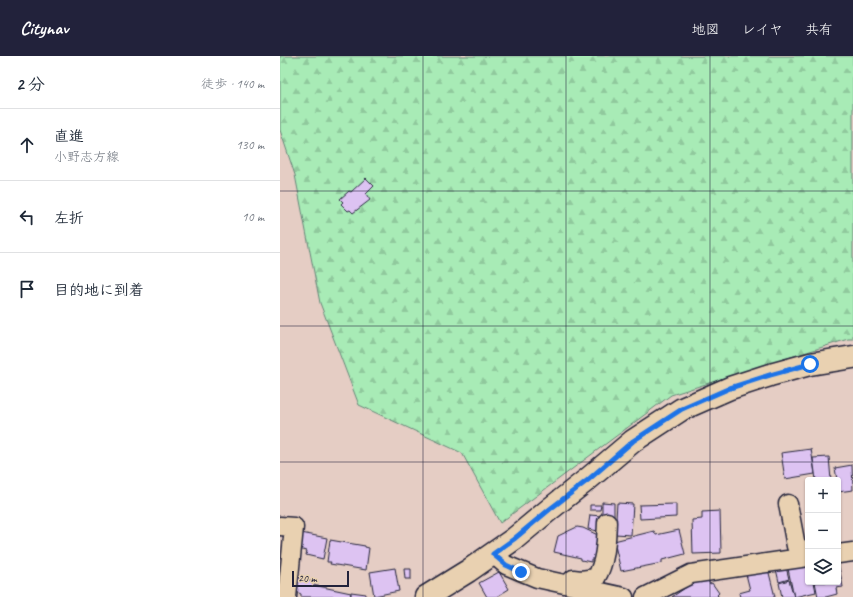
<!DOCTYPE html>
<html lang="ja">
<head>
<meta charset="utf-8">
<style>
  :root { --surface:#fff; --page:#f2f2f3; --text:#1f2937; --muted:#747a83; --line:#e0e1e3; --accent:#22223b }
  body { margin:0; font-family:Caveat,"Klee One",sans-serif; background:var(--page); color:var(--text) }
  .controls { position:absolute; right:12px; bottom:12px; display:grid; overflow:hidden; border-radius:4px; box-shadow:0 1px 3px #0004 }
  .controls button { width:36px; height:36px; display:grid; place-items:center; padding:0; border:0; border-bottom:1px solid var(--line); background:var(--surface); color:var(--text); font:20px sans-serif }
  .scale { position:absolute; left:12px; bottom:10px; width:57px; box-sizing:border-box; padding-left:4px; border:2px solid #22223b; border-top:0; font-size:11px; line-height:14px; white-space:nowrap; color:#22223b; -webkit-text-stroke:3px #e9d1b1; paint-order:stroke }
  .stop { position:absolute; width:12px; height:12px; margin:-9px; border:3px solid #1a73e8; border-radius:50%; background:#fff }
  .stop.end { background:#1a73e8; border-color:#fff; box-shadow:0 1px 4px #0008 }
  .list { margin:0; padding:0; list-style:none }
  h2 { display:flex; justify-content:space-between; align-items:center; height:52px; margin:0; padding:0 16px; font-size:17px }
  h2 small { font-size:13px; font-weight:400; color:var(--muted) }
  .list li { display:grid; grid-template-columns:26px 1fr auto; gap:12px; align-items:center; box-sizing:border-box; height:72px; padding:0 16px; border-top:1px solid var(--line) }
  .list b { display:block; font-size:15px; white-space:nowrap }
  .list p { margin:0; font-size:13px; white-space:nowrap; color:var(--muted) }
  .list em { font-size:13px; font-style:normal; color:var(--muted) }
  .icon { flex:none; width:22px; height:22px; fill:none; stroke:currentColor; stroke-width:2; stroke-linecap:round; stroke-linejoin:round }
  .map { position:relative; flex:none; width:573px; height:541px; overflow:hidden }
  header { display:flex; align-items:center; gap:24px; box-sizing:border-box; height:56px; padding:0 20px; background:var(--accent); color:#fff }
  header strong { font-size:19px }
  nav { display:flex; gap:22px; margin-inline-start:auto; font-size:14px }
  main { display:flex }
  aside { flex:1; background:var(--surface) }
  .map>svg:first-child { display:block }
  .forest { fill:url(#forest-firs); stroke:#658678 }
  .building { fill:#ddc3f2; stroke:#22223b }
  .lines { fill:none; stroke-linecap:round; stroke-linejoin:round }
  .street-casing { stroke:#22223b; stroke-width:21 }
  .secondary-casing { stroke:#22223b; stroke-width:25 }
  .street { stroke:#e9d1b1; stroke-width:18 }
  .secondary { stroke:#e9d1b1; stroke-width:22 }
  .route { stroke:#1a73e8; stroke-width:5 }
  .grid { fill:none; stroke:#22223b; stroke-width:1; stroke-opacity:0.55 }
</style>
</head>
<body>
<header>
<strong>Citynav</strong>
<nav><a>地図</a><a>レイヤ</a><a>共有</a></nav>
</header>
<main>
<aside>
<h2>2 分<small>徒歩 · 140 m</small></h2>
<ul class="list">
<li><svg class="icon" aria-label="ahead" viewBox="0 0 24 24"><path d="M12 20V5M6 11l6-6 6 6"/></svg><div><b>直進</b><p>小野志方線</p></div><em>130 m</em></li>
<li><svg class="icon" aria-label="left" viewBox="0 0 24 24"><path d="M17 20v-9H6M10 6l-5 5 5 5"/></svg><div><b>左折</b></div><em>10 m</em></li>
<li><svg class="icon" aria-label="arrive" viewBox="0 0 24 24"><path d="M6 21V4h12l-3 4 3 4H6"/></svg><div><b>目的地に到着</b></div></li>
</ul>
</aside>
<div class="map">
<svg width="573" height="541" viewBox="0 0 573 541">
  <defs>
    <pattern id="forest-firs" width="22" height="20" patternUnits="userSpaceOnUse"><rect width="22" height="20" fill="#a8ebb6"/><path d="M5 1l3.5 6h-7zM16 11l3.5 6h-7z" fill="#90c99d"/></pattern>
  </defs>
  <rect width="100%" height="100%" fill="#e5cdc4"/>
  <filter id="ink" filterUnits="userSpaceOnUse"><feTurbulence type="fractalNoise" baseFrequency=".025" numOctaves="2"/><feDisplacementMap in="SourceGraphic" scale="8" xChannelSelector="R" yChannelSelector="G"/><feConvolveMatrix kernelMatrix="1 2 1 2 8 2 1 2 1" color-interpolation-filters="sRGB"/></filter>
  <g filter="url(#ink)">
    <path class="forest" d="M0,0H573V283H568L391,339L220,467L182,397L79,349L40,247L15,119L0,74Z"/>
    <g class="building">
      <path d="M86,122L94,130L86,138L90,144L73,157L70,154L68,155L61,148L63,146L60,143L69,135L71,136Z"/>
      <path d="M531,393L535,418L505,423L501,397Z"/>
      <path d="M549,401L551,424H536L533,402Z"/>
      <path d="M572,409L573,434L558,436V424H557L555,412Z"/>
      <path d="M322,446L334,447V460L322,459Z"/>
      <path d="M337,447L353,448L351,479L335,478Z"/>
      <path d="M396,448V461L360,463L359,449Z"/>
      <path d="M310,449H321L320,454H310Z"/>
      <path d="M440,455L441,497L413,498L412,464L422,463V456Z"/>
      <path d="M310,459L321,460L318,475L308,473Z"/>
      <path d="M297,471L303,472L322,481L314,503H311V506L301,504V502L274,496L278,480Z"/>
      <path d="M399,474L405,498L382,504V507L341,515L334,485L374,475L376,479Z"/>
      <path d="M21,477L47,482L43,503L26,499L27,495L18,493Z"/>
      <path d="M50,484L85,490V491L89,492L86,514L50,508L51,506H47Z"/>
      <path d="M558,506L563,531L556,532L557,538L546,541H538L535,526H558Z"/>
      <path d="M528,508V526H534L536,536L514,541L508,513Z"/>
      <path d="M506,511L509,523L499,526L496,513Z"/>
      <path d="M115,512L119,535L94,540L90,516Z"/>
      <path d="M124,513H131V523H125Z"/>
      <path d="M488,513L495,541H460L459,537L470,534L466,518Z"/>
      <path d="M219,516L229,533L216,541H207L199,527Z"/>
      <path d="M424,519L430,528L432,527L439,537L437,539L439,541H392Z"/>
      <path d="M18,521L33,526V529L71,537L70,541H21V538L15,535Z"/>
      <path d="M509,524L514,541H502L499,527Z"/>
      <path d="M71,536L86,538L85,541H71Z"/>
    </g>
    <g class="lines">
      <defs>
        <g id="street">
          <path d="M508,448L516,490L528,496"/>
          <path d="M0,470L14,471L7,541"/>
          <path d="M213,498L226,509L257,522L344,541"/>
          <path d="M558,498L573,496"/>
          <path d="M293,523L301,524L316,522C326,505 326,486 327,466"/>
          <path d="M365,541L411,518L528,501"/>
        </g>
        <path id="secondary" d="M146,541L188,515L234,483L270,453L308,423L353,385L402,353L450,332L490,319L530,308L573,301"/>
      </defs>
      <use href="#street" class="street-casing"/>
      <use href="#secondary" class="secondary-casing"/>
      <use href="#street" class="street"/>
      <use href="#secondary" class="secondary"/>
    </g>
  </g>
  <g class="lines" filter="url(#ink)">
    <path class="route" d="M241,516L226,509L213,498L234,483L270,453L308,424L353,385L402,353L450,332L490,319L530,308"/>
  </g>
  <path class="grid" d="M143,0V541M286,0V541M430,0V541M0,135H573M0,270H573M0,406H573"/>
</svg>
<div class="controls">
<button>+</button>
<button>−</button>
<button><svg class="icon" aria-label="layers" viewBox="0 0 24 24"><path d="M12 4l9 5-9 5-9-5zM3 14l9 5 9-5"/></svg></button>
</div>
<div class="scale">20 m</div>
<div class="stop" style="left:530px;top:308px"></div>
<div class="stop end" style="left:241px;top:516px"></div>
</div>
</main>
</body>
</html>
